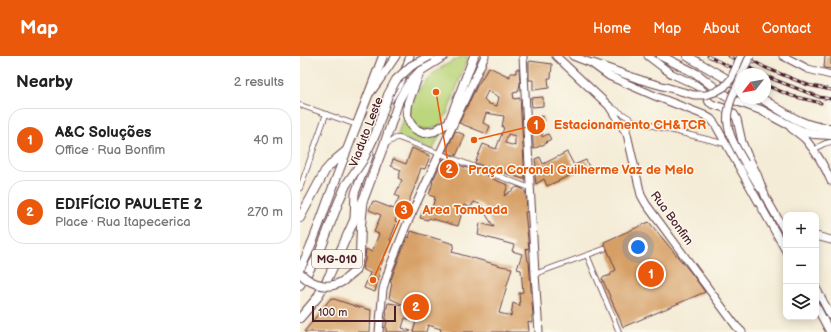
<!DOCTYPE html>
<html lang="en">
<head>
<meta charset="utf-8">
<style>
  :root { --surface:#fff; --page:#f6f6f6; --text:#222; --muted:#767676; --line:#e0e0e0; --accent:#ea580c }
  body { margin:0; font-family:"Balsamiq Sans",sans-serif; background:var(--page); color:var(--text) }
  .controls { position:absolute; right:12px; bottom:12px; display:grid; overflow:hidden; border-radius:8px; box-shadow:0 2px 10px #0003 }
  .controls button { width:36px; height:36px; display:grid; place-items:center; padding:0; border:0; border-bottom:1px solid var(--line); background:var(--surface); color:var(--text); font:20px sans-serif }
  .compass { position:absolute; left:435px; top:12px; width:36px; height:36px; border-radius:50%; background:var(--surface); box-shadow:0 2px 10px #0003; rotate:239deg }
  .scale { position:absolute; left:12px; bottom:10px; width:84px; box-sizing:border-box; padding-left:4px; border:2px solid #4a1f2b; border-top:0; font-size:11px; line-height:14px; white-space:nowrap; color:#4a1f2b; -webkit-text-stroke:3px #fbf7ec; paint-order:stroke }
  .you { position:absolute; left:338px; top:191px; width:14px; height:14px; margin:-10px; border:3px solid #fff; border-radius:50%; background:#1a73e8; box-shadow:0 0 0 6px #1a73e833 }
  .badge { display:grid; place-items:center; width:26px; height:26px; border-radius:50%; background:var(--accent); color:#fff; font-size:13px; font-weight:700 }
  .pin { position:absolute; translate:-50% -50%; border:2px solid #fff; box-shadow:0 1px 4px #0006 }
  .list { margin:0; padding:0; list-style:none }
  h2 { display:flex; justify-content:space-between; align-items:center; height:52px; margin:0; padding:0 16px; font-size:17px }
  h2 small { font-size:13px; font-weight:400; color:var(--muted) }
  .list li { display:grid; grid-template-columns:26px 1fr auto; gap:12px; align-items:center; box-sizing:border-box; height:64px; margin:0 8px 8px; padding:0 8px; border:1px solid var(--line); border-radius:16px }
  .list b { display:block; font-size:15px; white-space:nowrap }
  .list p { margin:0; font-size:13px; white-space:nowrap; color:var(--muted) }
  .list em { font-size:13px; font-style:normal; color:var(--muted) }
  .icon { flex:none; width:22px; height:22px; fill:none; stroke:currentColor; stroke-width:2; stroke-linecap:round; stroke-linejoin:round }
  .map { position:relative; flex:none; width:531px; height:276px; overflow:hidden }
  header { display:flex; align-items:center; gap:24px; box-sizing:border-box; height:56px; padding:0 20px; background:var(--accent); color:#fff }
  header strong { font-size:19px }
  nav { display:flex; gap:22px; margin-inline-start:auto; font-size:14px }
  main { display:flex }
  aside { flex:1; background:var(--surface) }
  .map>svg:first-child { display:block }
  .green { fill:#bbd67c; stroke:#827a54 }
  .building { fill:#d69f65; fill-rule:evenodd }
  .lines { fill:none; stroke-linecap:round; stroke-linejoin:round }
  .street-casing { stroke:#643e45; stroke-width:6 }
  .secondary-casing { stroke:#643e45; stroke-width:9 }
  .primary-casing { stroke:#643e45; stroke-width:9 }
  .highway-casing { stroke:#643e45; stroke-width:10 }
  .street { stroke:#fff; stroke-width:4.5 }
  .secondary { stroke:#fff; stroke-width:7 }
  .primary { stroke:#fff; stroke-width:7 }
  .highway { stroke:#fff; stroke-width:8 }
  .rail-casing { stroke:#4a1f2b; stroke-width:3 }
  .rail { stroke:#fbf7ec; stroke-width:1.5; stroke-dasharray:4.5; stroke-linecap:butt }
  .secondary-bridge-casing { stroke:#643e45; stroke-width:9; stroke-linecap:butt }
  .highway-bridge-casing { stroke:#643e45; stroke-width:10; stroke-linecap:butt }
  .secondary-bridge { stroke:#fff; stroke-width:7 }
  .highway-bridge { stroke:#fff; stroke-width:8 }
  .labels { text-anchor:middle; stroke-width:3; stroke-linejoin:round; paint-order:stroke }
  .shield { fill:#fbf7ec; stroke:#7f6065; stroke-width:1 }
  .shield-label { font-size:11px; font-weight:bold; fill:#4a1f2b }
  .street-label { font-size:12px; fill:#4a1f2b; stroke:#fbf7ec }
  .leader { fill:none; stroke:#e8590c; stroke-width:1.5 }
  .callout-dot { fill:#e8590c; stroke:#fbf7ec; stroke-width:1.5 }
  .mark-label { font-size:12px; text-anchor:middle; font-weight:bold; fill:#fff }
  .callout-label { font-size:13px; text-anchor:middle; font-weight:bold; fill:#e8590c; stroke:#fbf7ec; stroke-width:3; stroke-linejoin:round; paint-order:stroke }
</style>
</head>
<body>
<header>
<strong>Map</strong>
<nav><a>Home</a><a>Map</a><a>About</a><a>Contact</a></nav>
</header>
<main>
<aside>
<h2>Nearby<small>2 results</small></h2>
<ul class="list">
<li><span class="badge">1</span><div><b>A&amp;C Soluções</b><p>Office · Rua Bonfim</p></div><em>40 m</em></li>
<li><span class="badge">2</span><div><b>EDIFÍCIO PAULETE 2</b><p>Place · Rua Itapecerica</p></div><em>270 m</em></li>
</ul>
</aside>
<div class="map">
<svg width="531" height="276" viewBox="0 0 531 276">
  <rect width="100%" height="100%" fill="#fbf7ec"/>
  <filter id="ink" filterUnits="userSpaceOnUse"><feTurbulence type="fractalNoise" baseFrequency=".025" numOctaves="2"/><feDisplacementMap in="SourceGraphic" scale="8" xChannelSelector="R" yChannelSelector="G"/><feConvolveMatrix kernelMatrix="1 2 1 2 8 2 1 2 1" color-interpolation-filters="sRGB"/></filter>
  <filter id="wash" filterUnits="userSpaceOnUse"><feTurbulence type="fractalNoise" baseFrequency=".012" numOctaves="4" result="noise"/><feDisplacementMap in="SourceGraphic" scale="16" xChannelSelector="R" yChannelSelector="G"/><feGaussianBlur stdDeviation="0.9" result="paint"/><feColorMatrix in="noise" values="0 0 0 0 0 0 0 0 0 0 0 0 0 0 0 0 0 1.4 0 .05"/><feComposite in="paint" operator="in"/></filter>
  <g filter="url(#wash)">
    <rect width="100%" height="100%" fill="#f4ecd6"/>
    <g class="green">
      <path d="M163,0H168L147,58C144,61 144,64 142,67C136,74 127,73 119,73L110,62C110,58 110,54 111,50C111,46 114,42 116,38C127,18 143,10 163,0Z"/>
      <path d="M104,59L111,73L139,75L141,76L133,94L97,80Z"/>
    </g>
    <g id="blocks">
      <g class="building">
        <path d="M525,0H531V13L524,12Z"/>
        <path d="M230,5L252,8L251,22H248L249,32L233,34V24H229V6Z"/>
        <path d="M189,11L210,21V17H216V13H219L220,28L218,36L213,37L214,43L220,42L225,122L223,123L196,114V115L175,107L183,88L196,93L204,72L202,71L204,60L186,57L183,67L190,70L187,78L159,67L177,30ZM188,35L199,41L197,50L189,48L184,43ZM208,78L215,80V90L205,87Z"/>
        <path d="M243,41V50L232,51L231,42Z"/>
        <path d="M243,60L244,66L242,67V81L248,78L251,83L246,86L247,87L233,93V73H234L232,62Z"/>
        <path d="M155,75L165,79L156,100L146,96Z"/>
        <path d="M112,92L130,100L125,113L121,112L115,130L104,157L99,155L95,165L97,166L90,184L91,185L79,214H80L75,236L64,232L70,217L62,213L66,201L65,200L66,193L72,196L79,178L74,176L81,159L69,154L73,145L94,153L99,141L95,139L102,124L98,122L101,114L91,110L93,103L106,108Z"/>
        <path d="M267,96L274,109L286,104L289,111L247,130L244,123L236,128L235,119L237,118L235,103L240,101L243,108Z"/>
        <path d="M143,103L193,122V123L208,129L204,140L217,131L223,133L226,137L227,156H225L229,193L226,192L228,205L229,206L233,259H232V267L228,266L229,276H210L205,275V276H140L141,273L128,269L126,276H113L116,265L105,262L102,272L111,275L110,276H86V269L87,265H86V262L87,256H86L88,247L104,249L89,242L92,227L90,226L94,215L107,181L109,182L111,175L154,188L152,196L201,210L212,212L199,257L211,260L213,247L220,250L219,237L223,236L221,214L217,213L222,198L212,195L214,189L178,179L180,167L194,171L185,157L187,156L182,149L174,146L171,151L164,149L158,170L129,162L128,164L120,162L123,154L131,157L135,141L129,139L133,126H132Z"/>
        <path d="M349,166L392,218L405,236L323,271L302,222L311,219V217L316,214L304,186Z"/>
        <path d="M31,242L55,250L71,254L70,276H4Z"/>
      </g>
    </g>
  </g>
  <g filter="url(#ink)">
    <use href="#blocks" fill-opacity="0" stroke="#643e45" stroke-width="1"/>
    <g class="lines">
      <defs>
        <g id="street">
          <path d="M0,49L57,69"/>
          <path d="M310,50L334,65L426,88"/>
          <path d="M327,78L328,69L334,65"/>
          <path d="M86,88L96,82H99L230,132"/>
          <path d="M514,95C520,90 523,87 531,86"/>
          <path d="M0,132L26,58"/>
          <path d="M287,199L319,276"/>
          <path d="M235,218L304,193"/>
        </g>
        <g id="secondary">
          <path d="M223,0L235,218L239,276"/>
          <path d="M256,0L309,50L327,78L341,139L346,148L436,270L442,276"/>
          <path d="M293,7L341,24"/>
          <path d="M491,72C496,76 502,80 506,84C516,96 525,111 531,125"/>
          <path d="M445,107L460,132"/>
          <path d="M516,180L531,184"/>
          <path d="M79,276L83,233L89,213L106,170L185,0"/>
        </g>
        <g id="primary">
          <path d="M273,0L291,7L309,20L355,40L404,59L411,63L415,68L486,195"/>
          <path d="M348,0L365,13L372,18L396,29L400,32L404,36L409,46L412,48L424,52L430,55L434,58L437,63L442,86L447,98L457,118L466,142L486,177"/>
          <path d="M483,0L508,13L531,19"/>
          <path d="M71,36L79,25L96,0"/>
          <path d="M90,43L101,25L110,0"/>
          <path d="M54,163L55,137L70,98"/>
          <path d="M516,232L531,260"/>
          <path d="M516,250L530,276"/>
        </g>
        <g id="highway">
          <path d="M361,0L397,18L419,35L434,44L461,54L485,67L502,75L514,78L531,79"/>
          <path d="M387,0L441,31"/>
          <path d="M119,18L108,47L107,59L110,67L115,73L119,75L124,77L135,75L149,66L174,0"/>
          <path d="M461,42C482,55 505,73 531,72"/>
          <path d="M0,162L25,115L35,104L47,94"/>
          <path d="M60,199L61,169L63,150"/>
          <path d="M0,213C14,187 22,159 33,131C49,87 67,44 83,0"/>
          <path d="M0,229L19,198L39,145L46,129"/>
          <path d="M0,262L17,242L29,220L64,142L84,89L99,44L104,35L110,26L120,15L144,0"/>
        </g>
      </defs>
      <use href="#street" class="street-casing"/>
      <use href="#secondary" class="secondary-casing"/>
      <use href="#primary" class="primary-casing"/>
      <use href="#highway" class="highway-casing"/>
      <use href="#street" class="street"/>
      <use href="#secondary" class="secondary"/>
      <use href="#primary" class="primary"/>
      <use href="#highway" class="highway"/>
      <defs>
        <g id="rail">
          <path d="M408,0L444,18"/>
          <path d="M429,0L461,18"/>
          <path d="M444,0L466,12L508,29L531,34"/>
          <path d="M465,20L519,41L531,43"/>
          <path d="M465,29L492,40L521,47"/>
        </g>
      </defs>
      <use href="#rail" class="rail-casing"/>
      <use href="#rail" class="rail"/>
      <defs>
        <g id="secondary-bridge">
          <path d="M442,18L450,0"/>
          <path d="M441,21C437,31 431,41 429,51C423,72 435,90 445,107"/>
          <path d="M341,24L394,39H406L415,36L424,31L431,23L441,0"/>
        </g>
        <g id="highway-bridge">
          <path d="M46,129L63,104L76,77L88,39L96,24L111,10L130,0"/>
          <path d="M0,217C13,231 34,235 48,221C50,219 53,217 55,215C57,210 58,204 60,199"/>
        </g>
      </defs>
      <use href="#secondary-bridge" class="secondary-bridge-casing"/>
      <use href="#highway-bridge" class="highway-bridge-casing"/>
      <use href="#secondary-bridge" class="secondary-bridge"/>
      <use href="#highway-bridge" class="highway-bridge"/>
    </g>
  </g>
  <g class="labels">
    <rect class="shield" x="12" y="194" width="50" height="18" rx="3"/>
    <g class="shield-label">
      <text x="37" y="207">MG-010</text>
    </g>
    <g class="street-label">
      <text transform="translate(66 76) rotate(-69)" y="4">Viaduto Leste</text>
      <text transform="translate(372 162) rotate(54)" y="4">Rua Bonfim</text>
    </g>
  </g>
  <path class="leader" d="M174 84L236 69M136 36L149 113M73 224L104 154"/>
  <g class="callout-dot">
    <circle cx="174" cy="84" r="4"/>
    <circle cx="136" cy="36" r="4"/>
    <circle cx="73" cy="224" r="4"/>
    <circle cx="236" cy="69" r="10"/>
    <circle cx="149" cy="113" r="10"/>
    <circle cx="104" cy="154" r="10"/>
  </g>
  <g class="mark-label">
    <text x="236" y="73">1</text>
    <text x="149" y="117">2</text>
    <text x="104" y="158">3</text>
  </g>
  <g class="callout-label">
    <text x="330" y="73">Estacionamento CH&amp;TCR</text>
    <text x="281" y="118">Praça Coronel Guilherme Vaz de Melo</text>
    <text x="165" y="158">Area Tombada</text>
  </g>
</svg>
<div class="controls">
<button>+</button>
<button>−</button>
<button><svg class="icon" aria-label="layers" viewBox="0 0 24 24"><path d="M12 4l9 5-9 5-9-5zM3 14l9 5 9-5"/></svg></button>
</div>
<svg class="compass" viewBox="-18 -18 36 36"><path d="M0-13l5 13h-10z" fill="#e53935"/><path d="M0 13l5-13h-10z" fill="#767676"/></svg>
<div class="scale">100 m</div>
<div class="you"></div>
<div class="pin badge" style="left:351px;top:218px">1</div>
<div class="pin badge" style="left:116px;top:251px">2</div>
</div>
</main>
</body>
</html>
